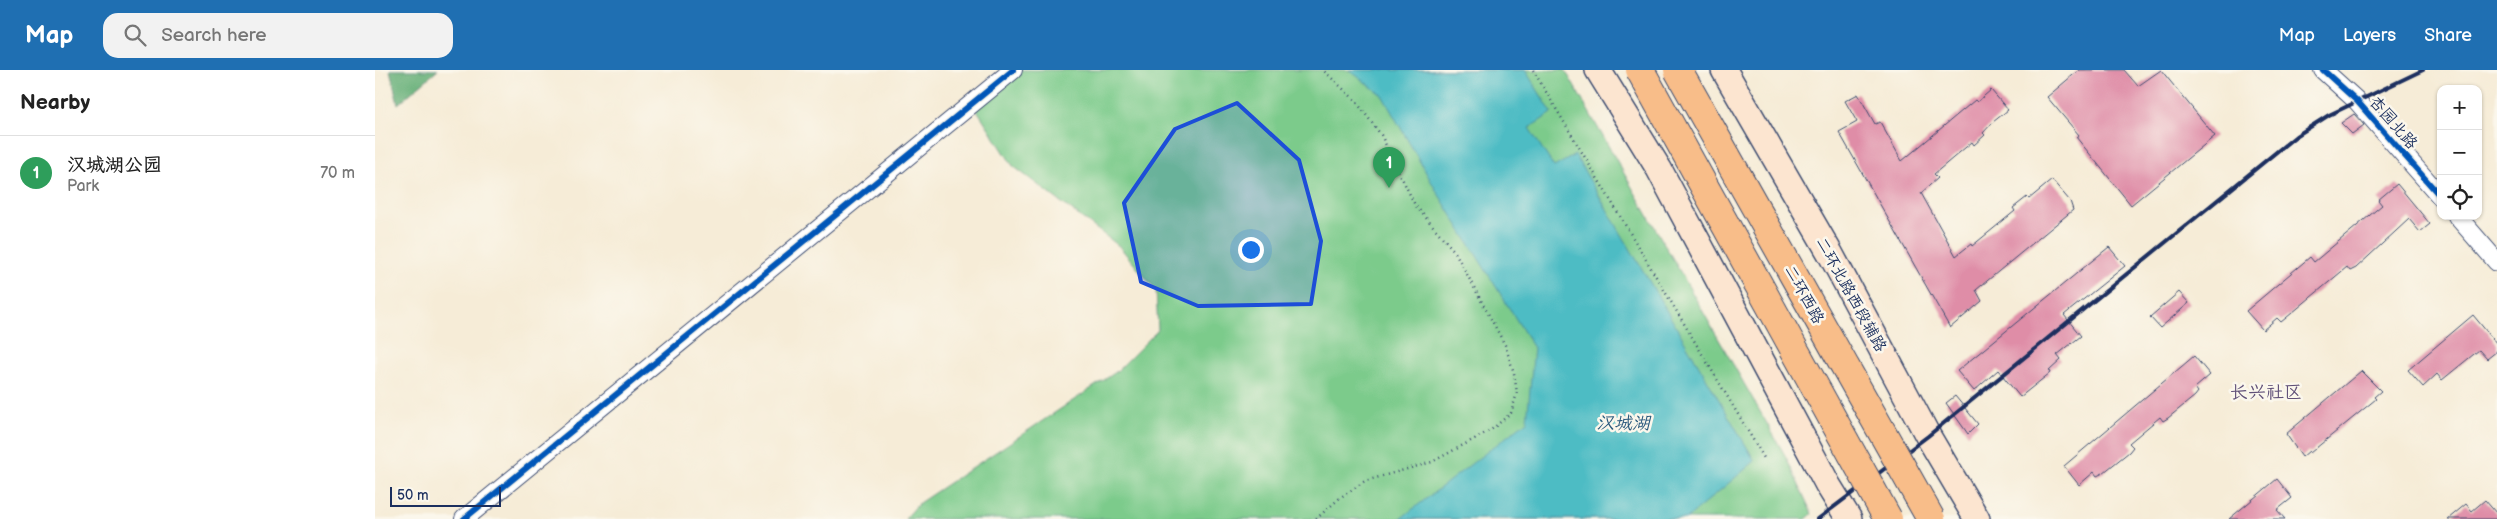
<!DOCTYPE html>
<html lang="en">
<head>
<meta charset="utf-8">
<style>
  :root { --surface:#fff; --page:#f2f2f2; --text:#222; --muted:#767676; --line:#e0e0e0; --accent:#1f6fb2 }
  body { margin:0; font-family:"Balsamiq Sans","LXGW WenKai TC",sans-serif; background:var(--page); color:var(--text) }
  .controls { position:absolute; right:15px; top:15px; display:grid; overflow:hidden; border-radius:10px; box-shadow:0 1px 4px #0004 }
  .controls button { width:45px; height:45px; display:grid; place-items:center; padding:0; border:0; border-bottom:1px solid var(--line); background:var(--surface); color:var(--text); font:25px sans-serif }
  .scale { position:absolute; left:15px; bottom:12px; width:111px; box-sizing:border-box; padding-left:5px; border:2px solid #1b2f5e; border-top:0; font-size:14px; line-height:18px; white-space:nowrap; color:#1b2f5e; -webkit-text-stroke:4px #fbf7ec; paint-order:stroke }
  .you { position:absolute; left:875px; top:179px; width:18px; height:18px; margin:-12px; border:4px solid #fff; border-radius:50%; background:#1a73e8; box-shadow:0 0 0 8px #1a73e833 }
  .badge { display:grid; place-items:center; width:32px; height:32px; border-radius:50%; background:var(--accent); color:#fff; font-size:16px; font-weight:700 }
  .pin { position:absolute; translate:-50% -41px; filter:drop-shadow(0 1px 2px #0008) }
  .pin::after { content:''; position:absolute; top:26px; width:18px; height:15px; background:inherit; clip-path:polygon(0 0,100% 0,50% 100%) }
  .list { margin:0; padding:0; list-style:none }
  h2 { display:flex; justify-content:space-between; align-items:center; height:65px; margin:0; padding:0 20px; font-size:21px }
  h2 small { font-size:16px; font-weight:400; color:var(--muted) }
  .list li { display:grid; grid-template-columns:32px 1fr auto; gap:15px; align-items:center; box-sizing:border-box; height:75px; padding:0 20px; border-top:1px solid var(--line) }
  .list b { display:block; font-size:19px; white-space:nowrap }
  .list p { margin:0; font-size:16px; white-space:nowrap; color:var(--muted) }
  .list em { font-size:16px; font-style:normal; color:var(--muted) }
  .icon { flex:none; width:28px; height:28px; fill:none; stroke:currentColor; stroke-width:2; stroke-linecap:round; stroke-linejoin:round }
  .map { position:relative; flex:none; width:2122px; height:449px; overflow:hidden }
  header { display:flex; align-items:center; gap:30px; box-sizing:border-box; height:70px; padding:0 25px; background:var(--accent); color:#fff }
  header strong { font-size:24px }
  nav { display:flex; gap:28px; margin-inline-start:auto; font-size:18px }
  .search { width:350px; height:45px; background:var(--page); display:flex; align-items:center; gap:12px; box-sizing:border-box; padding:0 18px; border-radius:15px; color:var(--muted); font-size:19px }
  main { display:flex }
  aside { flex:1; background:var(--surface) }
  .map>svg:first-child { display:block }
  .green { fill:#7ccb8b; stroke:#4c7d74 }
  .forest { fill:#65af77; stroke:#406f6a }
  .water { fill:#4ebcc4; stroke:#347691 }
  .building { fill:#df8da7 }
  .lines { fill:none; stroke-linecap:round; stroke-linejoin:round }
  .minor-casing { stroke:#3c4b70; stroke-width:20 }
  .secondary-casing { stroke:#3c4b70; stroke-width:28 }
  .path { stroke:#3c4b70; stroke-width:2.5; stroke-dasharray:1 4; stroke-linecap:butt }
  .minor { stroke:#fff; stroke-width:18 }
  .secondary { stroke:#fce5d0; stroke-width:25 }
  .rail { stroke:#1b2f5e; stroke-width:4 }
  .trunk-bridge-casing { stroke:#3c4b70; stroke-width:30; stroke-linecap:butt }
  .trunk-bridge { stroke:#f8bd89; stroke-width:28 }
  .cycleway-casing { stroke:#fbf7ec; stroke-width:9 }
  .cycleway { stroke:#0057b8; stroke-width:6 }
  .marked { fill:#1d4ed8; fill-opacity:0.2; stroke:#1d4ed8; stroke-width:4; stroke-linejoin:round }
  .labels { text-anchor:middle; stroke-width:5; stroke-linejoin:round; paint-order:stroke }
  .street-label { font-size:16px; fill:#1b2f5e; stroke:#fbf7ec }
  .neighbourhood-label { font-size:18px; fill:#605078; stroke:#fbf7ec }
  .water-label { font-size:18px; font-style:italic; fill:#2a597d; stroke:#fbf7ec }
</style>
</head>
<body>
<header>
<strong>Map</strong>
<div class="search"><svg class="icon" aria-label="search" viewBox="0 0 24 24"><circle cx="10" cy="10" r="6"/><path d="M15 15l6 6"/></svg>Search here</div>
<nav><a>Map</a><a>Layers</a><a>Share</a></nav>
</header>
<main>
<aside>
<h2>Nearby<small></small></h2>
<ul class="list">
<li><span class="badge" style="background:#2e9e5b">1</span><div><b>汉城湖公园</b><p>Park</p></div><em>70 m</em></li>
</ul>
</aside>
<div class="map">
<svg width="2122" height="449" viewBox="0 0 2122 449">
  <rect width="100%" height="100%" fill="#fbf7ec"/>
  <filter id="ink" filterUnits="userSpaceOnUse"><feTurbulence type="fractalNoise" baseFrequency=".02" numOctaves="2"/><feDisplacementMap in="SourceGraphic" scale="10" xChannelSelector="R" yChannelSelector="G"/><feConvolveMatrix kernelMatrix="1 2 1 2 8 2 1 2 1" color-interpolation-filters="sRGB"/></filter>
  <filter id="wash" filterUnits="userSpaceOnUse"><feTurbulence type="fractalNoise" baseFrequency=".0096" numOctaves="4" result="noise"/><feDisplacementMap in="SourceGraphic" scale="20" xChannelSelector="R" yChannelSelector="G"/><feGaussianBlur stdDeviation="1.12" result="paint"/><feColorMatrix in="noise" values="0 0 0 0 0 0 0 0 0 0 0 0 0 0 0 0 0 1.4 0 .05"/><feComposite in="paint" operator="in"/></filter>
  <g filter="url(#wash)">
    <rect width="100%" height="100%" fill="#f6ecd7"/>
    <path class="green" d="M631,0H1190L1411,387L1437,444L1431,449H530L544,433L741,302L783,260L781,220L744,176L638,96L595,29Z"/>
    <path class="forest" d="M15,0H63L23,34Z"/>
    <path class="water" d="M974,0H1150L1177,43L1154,58L1179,97L1200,85L1380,391L1311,449H1025L1152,351L1159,278L1061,120L1007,25Z"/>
    <g id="blocks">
      <g class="building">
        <path d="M1704,0H1749L1763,16L1786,0L1840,66L1756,135L1701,67L1704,65L1672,27Z"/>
        <path d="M1616,20L1633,40L1618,52L1608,63L1610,65L1599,75L1597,72L1559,104L1563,108L1546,123L1581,186L1596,174L1597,176L1640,141L1638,138L1652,127L1654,129L1677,110L1695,131L1698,140L1601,220L1607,231L1575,258L1464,62L1482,52L1470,31L1483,24L1500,54L1505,52L1527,91L1600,30L1602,32Z"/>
        <path d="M1979,44L1989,55L1977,64L1966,53Z"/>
        <path d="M2022,114L2055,154L2045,162L2034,149L1981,198L1975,201L1972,197L1911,248L1906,252L1902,248L1888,260L1871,241L1935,187L1939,192L2007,135L2003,130Z"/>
        <path d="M1734,177L1750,196L1689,245L1706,266L1682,285L1686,290L1674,301L1675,303L1645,327L1623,300L1599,321L1582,301Z"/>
        <path d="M1804,222L1814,233L1785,258L1775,247Z"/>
        <path d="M2098,245L2122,274V281L2112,289L2104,280L2067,310L2062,304L2048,317L2033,300Z"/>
        <path d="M1819,286L1835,305L1820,318L1823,322L1820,326L1793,348L1788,351L1785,347L1754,373L1758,377L1754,382L1728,403L1722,406L1719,402L1704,415L1689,396Z"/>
        <path d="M1986,301L2006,321L1999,327L2001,329L1935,383L1934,381L1927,387L1911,364Z"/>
        <path d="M1580,326L1603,354L1593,364L1571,333Z"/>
        <path d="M1902,409L1917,428L1902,440L1910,449H1854Z"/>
        <path d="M2110,430L2122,444V449H2073L2091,434L2097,441Z"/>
      </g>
    </g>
  </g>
  <g filter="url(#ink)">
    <use href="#blocks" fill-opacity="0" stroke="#3c4b70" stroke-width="1"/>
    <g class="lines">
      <defs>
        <g id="minor">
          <path d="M1948,0L1982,31L2066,127"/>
          <path d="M2082,146L2122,192"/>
          <path d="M89,449L638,0"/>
        </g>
        <g id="secondary">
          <path d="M1223,0L1284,99L1453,415L1474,449"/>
          <path d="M1349,0L1455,183L1553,366L1602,449"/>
        </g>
      </defs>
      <use href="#minor" class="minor-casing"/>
      <use href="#secondary" class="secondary-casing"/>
      <g class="path">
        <path d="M1158,0L1389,388"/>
        <path d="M941,449L966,427L990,411L1057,392L1116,360L1136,343L1142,323L1139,303L1130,275L1080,182L1040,135L1006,65L980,30L948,0"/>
      </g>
      <use href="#minor" class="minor"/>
      <use href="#secondary" class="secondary"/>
      <path class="rail" d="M1443,449L1553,366L1921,66L1954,45L2048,0"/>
      <defs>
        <g id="trunk-bridge">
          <path d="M1265,0L1513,449"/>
          <path d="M1303,0L1556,449"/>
        </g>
      </defs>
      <use href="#trunk-bridge" class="trunk-bridge-casing"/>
      <use href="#trunk-bridge" class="trunk-bridge"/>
      <defs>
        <g id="cycleway">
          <path d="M1948,0L1982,31L2066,127"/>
          <path d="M89,449L638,0"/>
        </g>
      </defs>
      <use href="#cycleway" class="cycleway-casing"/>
      <use href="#cycleway" class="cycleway"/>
    </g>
  </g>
  <path class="marked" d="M862,33L924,90L946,171L936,234L823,236L766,212L749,133L800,59Z"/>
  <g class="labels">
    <g class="street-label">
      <text transform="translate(2019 52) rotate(49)" y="6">杏园北路</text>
      <text transform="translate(1430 224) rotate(61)" y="6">二环西路</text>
      <text transform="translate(1477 224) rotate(61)" y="6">二环北路西段辅路</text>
    </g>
    <g class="neighbourhood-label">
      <text x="1891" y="328">长兴社区</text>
    </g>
    <g class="water-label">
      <text x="1248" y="359">汉城湖</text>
    </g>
  </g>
</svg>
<div class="controls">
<button>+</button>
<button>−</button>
<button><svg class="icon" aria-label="locate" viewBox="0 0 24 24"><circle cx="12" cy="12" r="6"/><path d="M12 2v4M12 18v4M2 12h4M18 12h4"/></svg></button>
</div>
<div class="scale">50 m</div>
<div class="you"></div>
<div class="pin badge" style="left:1014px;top:118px;background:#2e9e5b">1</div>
</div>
</main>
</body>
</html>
